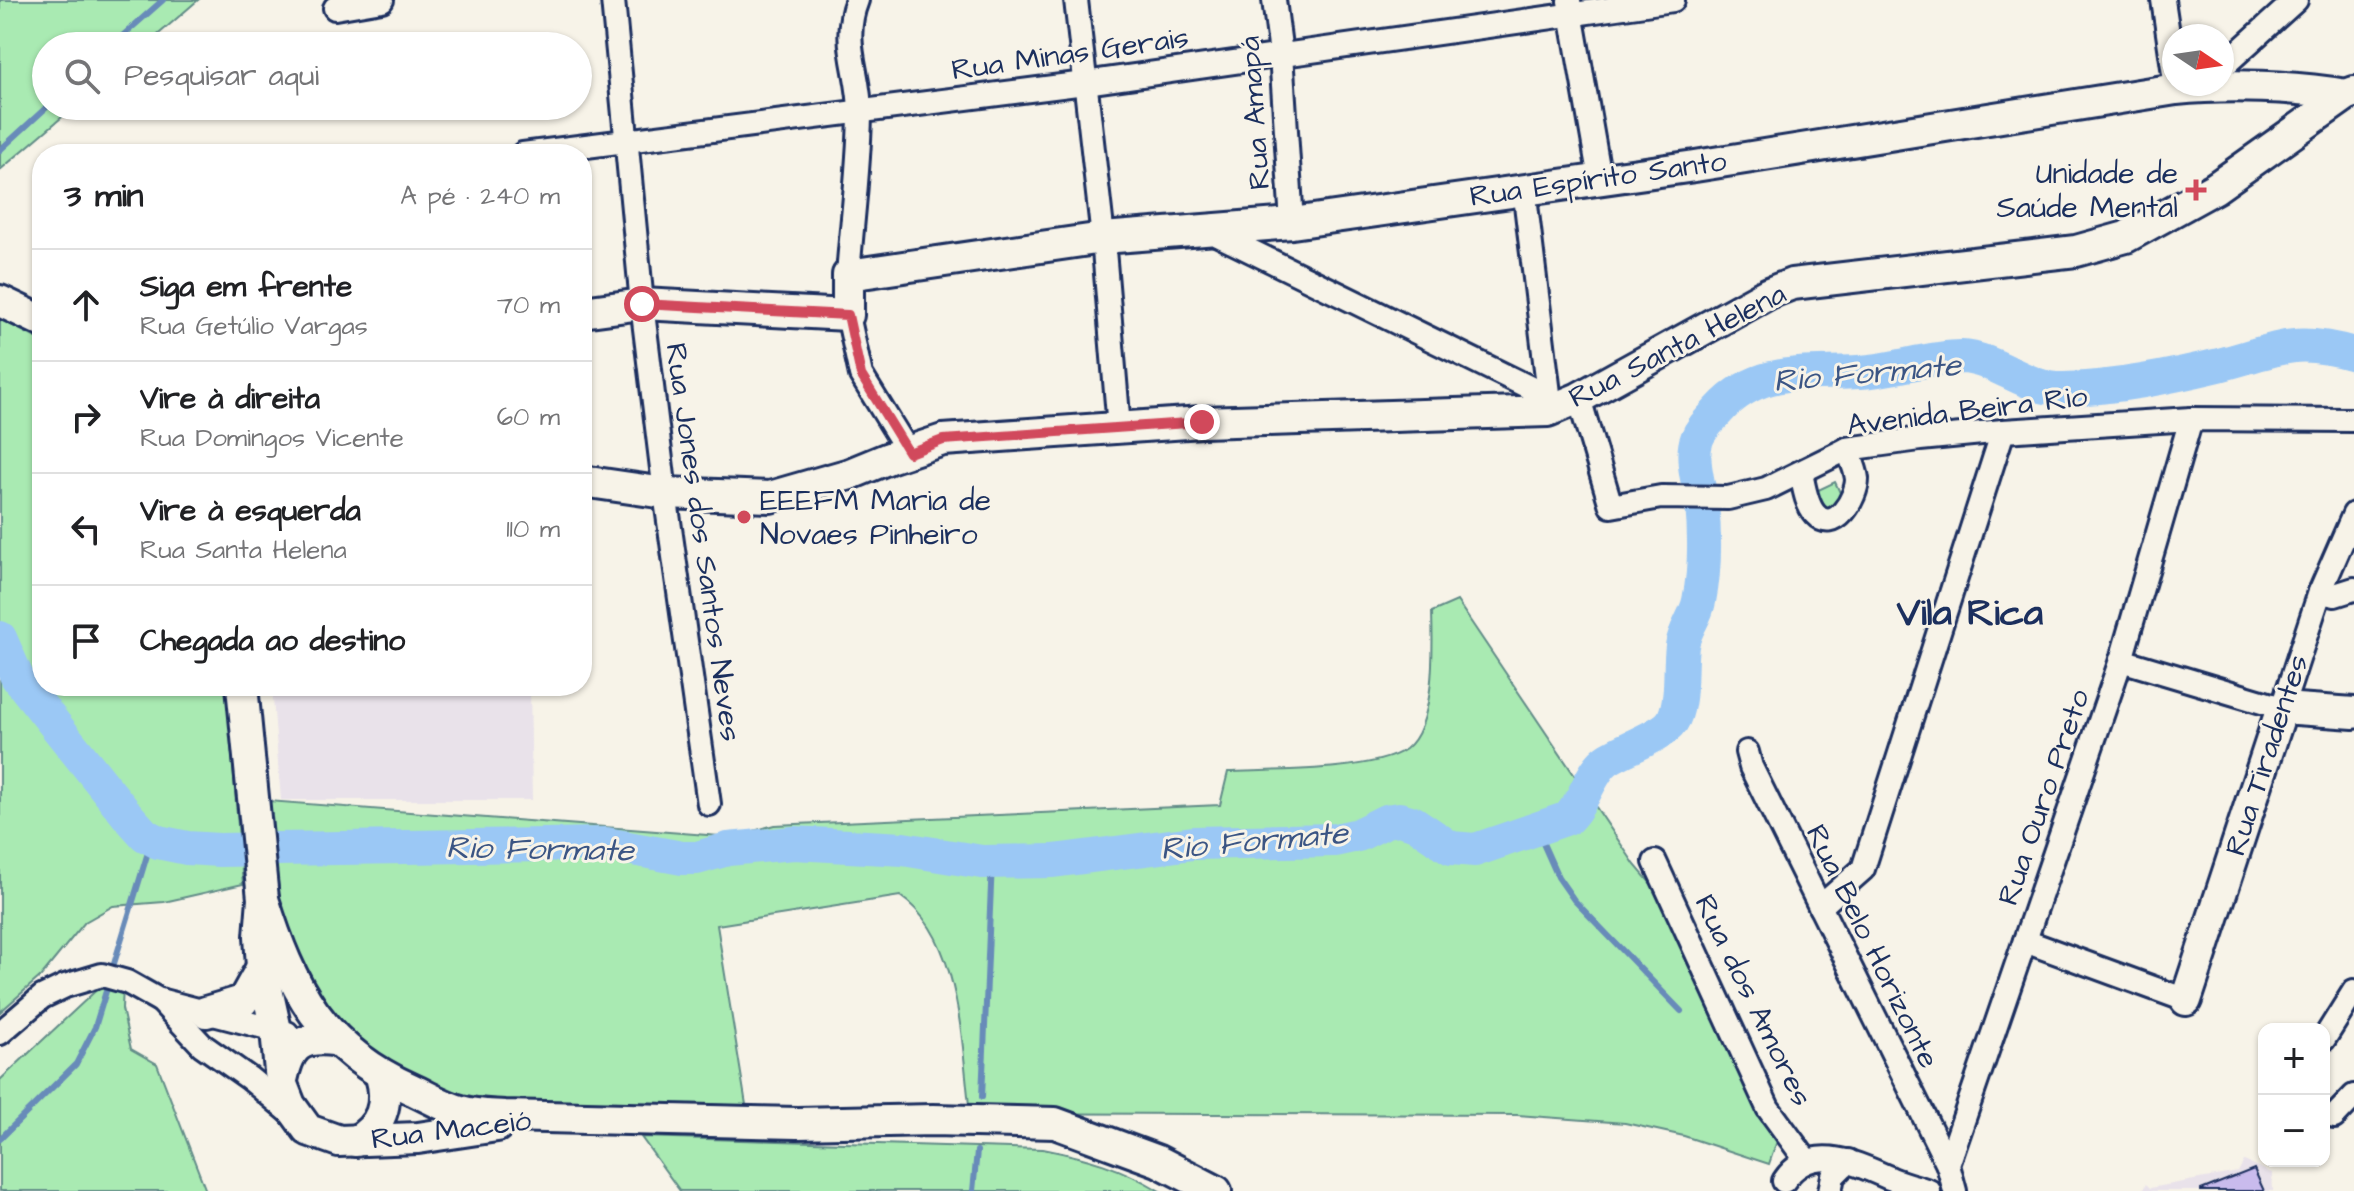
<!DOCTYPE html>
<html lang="pt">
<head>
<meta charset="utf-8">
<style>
  :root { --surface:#fff; --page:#f6f6f6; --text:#202124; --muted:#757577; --line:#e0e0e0 }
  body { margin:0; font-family:"Architects Daughter",sans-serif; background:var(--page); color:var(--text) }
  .controls { position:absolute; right:24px; bottom:24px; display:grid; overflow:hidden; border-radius:16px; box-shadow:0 2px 6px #0004 }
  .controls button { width:72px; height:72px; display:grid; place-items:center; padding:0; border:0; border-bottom:2px solid var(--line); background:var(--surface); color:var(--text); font:40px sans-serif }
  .compass { position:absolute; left:2162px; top:24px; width:72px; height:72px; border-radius:50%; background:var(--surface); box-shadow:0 2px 6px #0004; rotate:103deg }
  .stop { position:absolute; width:24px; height:24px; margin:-18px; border:6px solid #d1495b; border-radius:50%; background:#fff }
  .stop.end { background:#d1495b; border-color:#fff; box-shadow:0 2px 8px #0008 }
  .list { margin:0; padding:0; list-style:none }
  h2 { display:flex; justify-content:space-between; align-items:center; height:104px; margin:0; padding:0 32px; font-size:34px }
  h2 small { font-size:26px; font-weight:400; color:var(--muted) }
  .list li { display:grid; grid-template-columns:52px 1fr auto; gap:24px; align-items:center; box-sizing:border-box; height:112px; padding:0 32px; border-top:2px solid var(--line) }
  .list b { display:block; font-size:30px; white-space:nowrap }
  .list p { margin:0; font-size:26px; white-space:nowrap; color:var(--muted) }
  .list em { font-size:26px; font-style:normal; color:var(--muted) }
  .icon { flex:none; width:44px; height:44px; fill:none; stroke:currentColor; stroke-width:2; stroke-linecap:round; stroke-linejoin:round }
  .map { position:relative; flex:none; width:2354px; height:1191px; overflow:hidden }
  .search { position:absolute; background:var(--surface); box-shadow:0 2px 6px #0004; left:32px; top:32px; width:560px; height:88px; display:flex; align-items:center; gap:20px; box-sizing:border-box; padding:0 28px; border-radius:44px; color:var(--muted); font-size:30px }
  .panel { position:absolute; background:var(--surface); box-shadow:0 2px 6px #0004; left:32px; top:144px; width:560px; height:552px; border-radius:32px }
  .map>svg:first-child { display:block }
  .built { fill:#e9e2ea }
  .green { fill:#a9eab2; stroke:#628c88; stroke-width:2 }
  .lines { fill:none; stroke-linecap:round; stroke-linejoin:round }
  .stream { stroke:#688bb9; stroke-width:6 }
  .river { stroke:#9bc8f5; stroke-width:34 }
  .building { fill:#c9bbed; stroke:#1b2f5e; stroke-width:2 }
  .street-casing { stroke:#1b2f5e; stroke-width:28 }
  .secondary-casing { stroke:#1b2f5e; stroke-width:36 }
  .street { stroke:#f7f3e8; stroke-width:22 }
  .secondary { stroke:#f7f3e8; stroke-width:30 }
  .route { stroke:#d1495b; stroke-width:10 }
  .poi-dot { fill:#d1495b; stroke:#f7f3e8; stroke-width:3 }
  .labels { text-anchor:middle; stroke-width:6; stroke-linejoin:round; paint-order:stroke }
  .street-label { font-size:30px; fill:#1b2f5e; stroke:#f7f3e8 }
  .poi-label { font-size:30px; fill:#1b2f5e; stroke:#f7f3e8; text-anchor:end }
  .water-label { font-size:32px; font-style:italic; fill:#3b5584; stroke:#f7f3e8 }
  .district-label { font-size:38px; font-weight:bold; fill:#1b2f5e; stroke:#f7f3e8 }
</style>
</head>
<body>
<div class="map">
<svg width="2354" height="1191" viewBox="0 0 2354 1191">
  <rect width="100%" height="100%" fill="#f7f3e8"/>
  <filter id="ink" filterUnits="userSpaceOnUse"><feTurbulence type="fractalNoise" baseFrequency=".0125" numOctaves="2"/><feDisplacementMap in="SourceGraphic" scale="16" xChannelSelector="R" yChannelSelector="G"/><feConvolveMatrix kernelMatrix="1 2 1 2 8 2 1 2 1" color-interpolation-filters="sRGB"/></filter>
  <g filter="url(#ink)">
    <g class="built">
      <path d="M272,686H530L532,800H281Z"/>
      <path d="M2244,1161L2272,1173L2273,1191H2142L2146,1184L2150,1188L2238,1172Z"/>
    </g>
    <g class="green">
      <path d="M0,0H198L145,46H46V106H75L0,170Z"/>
      <path d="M0,319L42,341V686H226L243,884L164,902L113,906L85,922L41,976L0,1012Z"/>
      <path d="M1835,482L1843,499L1830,511L1819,509L1812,493Z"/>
      <path d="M1457,601L1635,865L1692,932L1779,1135L1769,1164L1684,1136L1625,1123L1517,1115L970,1113C961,1045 962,938 900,896L717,925L747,1111L513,1105L462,1098L371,1054L337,1019L299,967L282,917L269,801L733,837L774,825L1220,805L1228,772C1270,770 1374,772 1406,749C1436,726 1433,646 1432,612Z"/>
      <path d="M120,968L123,985L122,1009L131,1049L157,1064L206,1191H0V1080Z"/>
      <path d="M641,1137L1043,1149C1088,1158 1120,1167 1160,1191H680Z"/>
    </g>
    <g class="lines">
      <g class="stream">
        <path d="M111,46L163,0"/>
        <path d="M0,150L48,106"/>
        <path d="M1537,830L1558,877L1574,900L1681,1011"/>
        <path d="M113,967L152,839"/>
        <path d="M982,1097L992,862"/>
        <path d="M0,1139L76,1064L95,1027L107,988"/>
        <path d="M973,1191L977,1151"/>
      </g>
      <path class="river" d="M0,638L17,677L127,815L145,835L158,842L187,848L219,850L606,844L682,858H697L728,849L794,843L903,849L982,862L1053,861L1193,843L1335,840L1358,835L1386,821L1399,819L1414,823L1451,848L1475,850L1568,818C1584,803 1591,770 1608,759C1624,748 1667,735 1674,718C1683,697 1679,668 1682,646C1684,630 1696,617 1699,601C1705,571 1705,535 1702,504C1699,485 1690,457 1697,439C1701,428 1711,419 1719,410C1762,362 1813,377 1871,371C1899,368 1933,357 1961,357C1997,358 2026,390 2064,389C2116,388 2169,377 2219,365C2278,350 2291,336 2354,354"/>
    </g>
    <path class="building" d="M2254,1169L2264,1191H2201V1190Z"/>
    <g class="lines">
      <defs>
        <g id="street">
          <path d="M613,0L642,304L665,493L709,804"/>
          <path d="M1076,0L1103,238L1119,428"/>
          <path d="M1274,0L1281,54L1292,223"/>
          <path d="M2163,0L2174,74"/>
          <path d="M1569,1L1600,179"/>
          <path d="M335,8L382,0"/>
          <path d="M2222,67L2296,0"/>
          <path d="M523,154L1085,83L1673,0"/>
          <path d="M1524,188L1551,410"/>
          <path d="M1208,230L1549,397"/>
          <path d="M848,275C852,222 859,168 860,115C861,73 840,43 857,0"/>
          <path d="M848,315L861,375L909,453"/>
          <path d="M1579,398L1611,506L1661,497L1728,498L1766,489L1847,449L1920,439L2003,431L2191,419L2354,420"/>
          <path d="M1801,473C1804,486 1806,504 1815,514C1835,536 1857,497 1857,479C1856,469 1851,459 1847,449"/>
          <path d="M2320,592L2335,595L2354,589"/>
          <path d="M2121,660L2282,708L2320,592L2354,514"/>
          <path d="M1747,752L1751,767L1948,1165"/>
          <path d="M1655,862L1768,1108L1806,1160"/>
          <path d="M1820,907L1863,869L2003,431"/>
          <path d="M2025,941L2186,1000"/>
          <path d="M160,1000L202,1045L249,1078L291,1113"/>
          <path d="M0,1033L42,997L65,986L102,975L127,982L159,1000L287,1033"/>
          <path d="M2324,1039L2354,991"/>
          <path d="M2334,1117L2354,1096"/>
          <path d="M1784,1181C1811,1140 1857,1164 1892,1179C1904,1184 1917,1187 1929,1191"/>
          <path d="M1830,1191L1833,1176L1848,1161"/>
          <path d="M1955,1191L1948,1165L2121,660L2191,419"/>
        </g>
        <g id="secondary">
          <path d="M0,301L42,321"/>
          <path d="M582,312L642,304L848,315V275L1103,238L1292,223L1695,166L2176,89C2227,84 2296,86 2346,95"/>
          <path d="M582,481L665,493L770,497L850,474L889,458L943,440L1202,422L1548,411L1579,398L1769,293L1792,284L2076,251L2126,237L2215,188L2346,95L2354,92"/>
          <path d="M242,686L263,899L260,936L262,967L276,1030L281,1082L290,1105L308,1130L339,1141L418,1138L497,1126"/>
          <path d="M263,899C291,989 322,1049 411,1089C427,1096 444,1107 461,1111C474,1115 490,1115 504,1116L797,1123L933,1120L1055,1123L1158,1161L1216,1191"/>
          <path d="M2186,1000L2282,708L2354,713"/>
          <path d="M206,1012L243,1001L262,967"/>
          <path d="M282,1080C289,1047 299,1036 334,1040"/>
          <path d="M356,1141C382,1126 389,1104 381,1076"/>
        </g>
      </defs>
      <use href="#street" class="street-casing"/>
      <use href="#secondary" class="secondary-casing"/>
      <use href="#street" class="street"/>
      <use href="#secondary" class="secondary"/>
    </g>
  </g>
  <g class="lines" filter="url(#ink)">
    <path class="route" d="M642,304L848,315L861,375L909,453L943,440L1202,422"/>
  </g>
  <g class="poi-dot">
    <path d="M2192 178h8v8h8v8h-8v8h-8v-8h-8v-8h8z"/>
    <circle cx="744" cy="517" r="8"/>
  </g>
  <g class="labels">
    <g class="street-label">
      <text transform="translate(1070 53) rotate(-8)" y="10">Rua Minas Gerais</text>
      <text transform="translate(1254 113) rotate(-94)" y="10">Rua Amapá</text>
      <text transform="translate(1598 178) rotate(-8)" y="10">Rua Espírito Santo</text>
      <text transform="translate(1677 345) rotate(-27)" y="10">Rua Santa Helena</text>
      <text transform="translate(1967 410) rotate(-7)" y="10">Avenida Beira Rio</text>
      <text transform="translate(704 542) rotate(82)" y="10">Rua Jones dos Santos Neves</text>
      <text transform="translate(2266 755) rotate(-72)" y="10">Rua Tiradentes</text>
      <text transform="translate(2043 797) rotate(-71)" y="10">Rua Ouro Preto</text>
      <text transform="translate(1873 946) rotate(64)" y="10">Rua Belo Horizonte</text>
      <text transform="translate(1754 1000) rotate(64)" y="10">Rua dos Amores</text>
      <text transform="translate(451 1129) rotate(-7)" y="10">Rua Maceió</text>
    </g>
    <g class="poi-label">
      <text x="2178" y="183">Unidade de<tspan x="2178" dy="34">Saúde Mental</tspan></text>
      <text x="760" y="510" text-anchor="start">EEEFM Maria de<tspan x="760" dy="34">Novaes Pinheiro</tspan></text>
    </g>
    <g class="water-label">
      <text transform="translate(1867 372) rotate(-5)" y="11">Rio Formate</text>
      <text transform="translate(1254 840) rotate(-5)" y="11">Rio Formate</text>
      <text transform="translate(540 848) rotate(1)" y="11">Rio Formate</text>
    </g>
    <g class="district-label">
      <text x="1970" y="625">Vila Rica</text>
    </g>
  </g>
</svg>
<div class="controls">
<button>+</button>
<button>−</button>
</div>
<svg class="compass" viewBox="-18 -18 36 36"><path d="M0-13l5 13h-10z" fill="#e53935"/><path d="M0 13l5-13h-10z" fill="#757577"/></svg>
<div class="stop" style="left:642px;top:304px"></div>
<div class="stop end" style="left:1202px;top:422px"></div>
<div class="search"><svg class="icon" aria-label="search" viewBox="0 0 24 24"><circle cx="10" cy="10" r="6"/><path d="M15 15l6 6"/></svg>Pesquisar aqui</div>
<section class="panel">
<h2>3 min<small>A pé · 240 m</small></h2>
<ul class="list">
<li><svg class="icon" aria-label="ahead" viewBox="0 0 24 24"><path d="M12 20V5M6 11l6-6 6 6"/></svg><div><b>Siga em frente</b><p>Rua Getúlio Vargas</p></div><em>70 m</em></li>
<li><svg class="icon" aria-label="right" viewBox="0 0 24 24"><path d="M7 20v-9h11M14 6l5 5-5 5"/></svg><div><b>Vire à direita</b><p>Rua Domingos Vicente</p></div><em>60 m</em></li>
<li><svg class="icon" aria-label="left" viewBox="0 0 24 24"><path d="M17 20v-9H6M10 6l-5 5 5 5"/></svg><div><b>Vire à esquerda</b><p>Rua Santa Helena</p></div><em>110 m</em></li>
<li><svg class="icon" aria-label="arrive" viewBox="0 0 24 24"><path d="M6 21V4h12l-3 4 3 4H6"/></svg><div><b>Chegada ao destino</b></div></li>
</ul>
</section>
</div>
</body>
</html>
